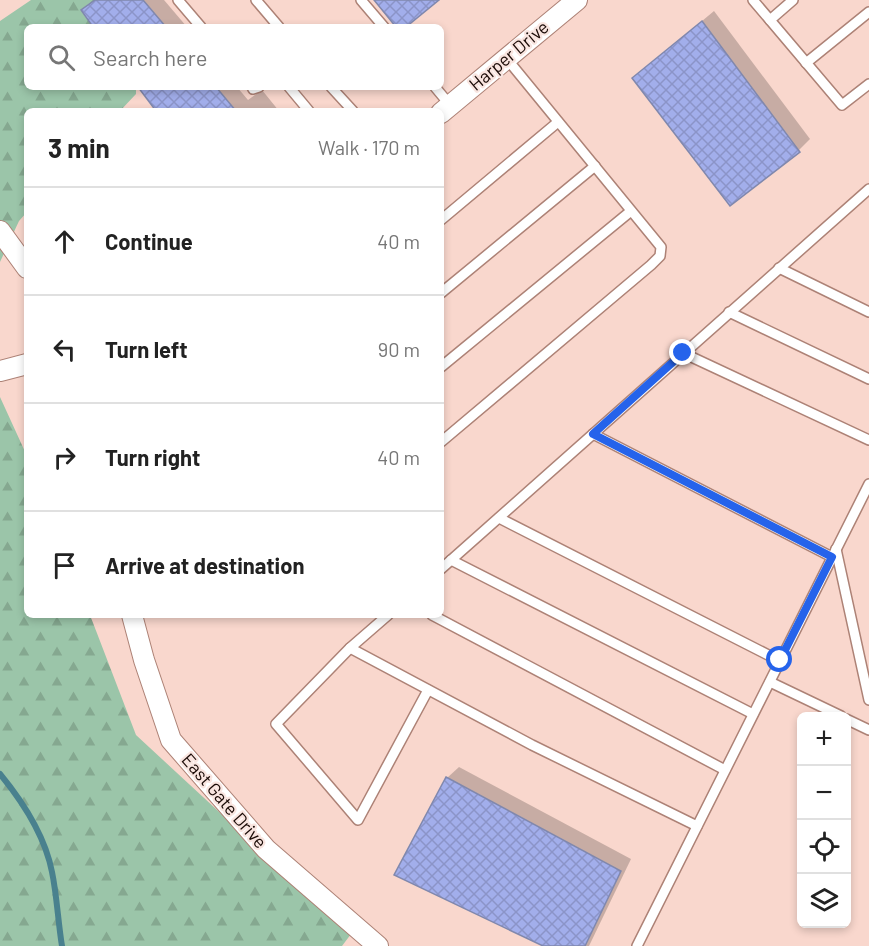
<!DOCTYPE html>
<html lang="en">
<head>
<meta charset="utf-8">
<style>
  :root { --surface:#fff; --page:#f6f6f6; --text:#222; --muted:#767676; --line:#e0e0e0 }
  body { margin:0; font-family:Barlow,sans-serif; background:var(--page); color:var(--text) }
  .controls { position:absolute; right:18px; bottom:18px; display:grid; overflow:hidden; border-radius:9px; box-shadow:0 3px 9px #0003 }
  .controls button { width:54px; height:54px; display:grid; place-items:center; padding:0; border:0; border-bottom:2px solid var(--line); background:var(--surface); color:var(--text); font:30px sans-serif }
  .stop { position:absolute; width:18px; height:18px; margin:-14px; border:4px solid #2563eb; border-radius:50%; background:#fff }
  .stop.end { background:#2563eb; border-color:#fff; box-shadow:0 2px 6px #0008 }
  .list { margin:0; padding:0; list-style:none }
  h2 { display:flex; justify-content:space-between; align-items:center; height:78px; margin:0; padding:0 24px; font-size:26px }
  h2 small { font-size:20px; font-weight:400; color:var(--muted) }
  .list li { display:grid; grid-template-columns:39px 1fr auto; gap:18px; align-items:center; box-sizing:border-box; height:108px; padding:0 24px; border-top:2px solid var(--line) }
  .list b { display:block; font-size:22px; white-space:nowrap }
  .list em { font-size:20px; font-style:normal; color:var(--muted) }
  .icon { flex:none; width:33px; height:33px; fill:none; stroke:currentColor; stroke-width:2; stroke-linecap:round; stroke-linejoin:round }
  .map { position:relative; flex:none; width:869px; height:946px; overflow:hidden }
  .search { position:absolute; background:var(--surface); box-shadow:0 3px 9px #0003; left:24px; top:24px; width:420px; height:66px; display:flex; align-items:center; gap:15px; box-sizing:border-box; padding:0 21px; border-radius:9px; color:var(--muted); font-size:22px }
  .panel { position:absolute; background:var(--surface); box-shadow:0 3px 9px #0003; left:24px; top:108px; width:420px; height:510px; border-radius:9px }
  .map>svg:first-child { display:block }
  .built { fill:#f9d7cd; fill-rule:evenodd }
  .forest { fill:url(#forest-firs) }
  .shadow { fill:#0003 }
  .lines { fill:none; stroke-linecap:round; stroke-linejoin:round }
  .stream { stroke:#49818e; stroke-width:6 }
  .building { fill:url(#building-cross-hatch); stroke:#8088ad; stroke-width:1.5 }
  .lane-casing { stroke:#ad8276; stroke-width:12 }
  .street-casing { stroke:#ad8276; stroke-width:22 }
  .lane { stroke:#fff; stroke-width:9 }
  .street { stroke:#fff; stroke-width:20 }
  .route { stroke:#2563eb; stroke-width:8 }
  .labels { text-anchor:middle; stroke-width:4.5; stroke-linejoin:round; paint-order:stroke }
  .street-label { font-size:18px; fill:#190a06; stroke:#f9e5e0 }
</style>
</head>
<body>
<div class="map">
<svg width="869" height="946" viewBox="0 0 869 946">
  <defs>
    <pattern id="forest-firs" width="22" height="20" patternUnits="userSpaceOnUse" patternTransform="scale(1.5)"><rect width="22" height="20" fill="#9bc5a9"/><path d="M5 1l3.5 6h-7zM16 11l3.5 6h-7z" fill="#85a890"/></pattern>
    <pattern id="building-cross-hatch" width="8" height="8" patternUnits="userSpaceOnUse" patternTransform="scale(1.5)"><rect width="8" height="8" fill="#a2aeeb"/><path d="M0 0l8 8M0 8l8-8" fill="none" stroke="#8b94c8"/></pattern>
  </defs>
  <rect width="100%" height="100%" fill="#f9e5e0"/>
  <path class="built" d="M0,0H869V946H0ZM27,27H441V87H27ZM27,111H441V615H27ZM802,716H846V924H802Z"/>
  <g class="forest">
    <path d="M31,0H100L125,27H27V87H136V94L120,111H27V212L19,221L0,262V21Z"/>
    <path d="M0,397L27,456V615H90L136,735L351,934L342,946H0Z"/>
  </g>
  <g class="shadow">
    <path d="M93,0H164L187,27H95L83,10Z"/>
    <path d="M714,11L810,139L799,150L634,78Z"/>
    <path d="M140,87H237L248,100L262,90L279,111H158Z"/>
    <path d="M459,767L631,859L589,946H547L447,778Z"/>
  </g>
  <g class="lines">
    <path class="stream" d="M0,774C23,802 45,836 52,872C57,896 58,922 62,946"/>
  </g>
  <g class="building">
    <path d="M95,0H143L166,27H93L81,10Z"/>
    <path d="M374,0H439L406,27H396Z"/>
    <path d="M702,21L800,152L730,206L632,78Z"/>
    <path d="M138,87H216L236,111H156Z"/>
    <path d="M446,777L621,871L585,946H543L394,875Z"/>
  </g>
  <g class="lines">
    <defs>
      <g id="lane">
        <path d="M178,0L201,27"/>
        <path d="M256,0L279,27"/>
        <path d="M361,0L384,27"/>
        <path d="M753,0L842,105L869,84"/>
        <path d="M770,20L793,0"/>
        <path d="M806,63L869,12"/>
        <path d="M252,87L253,89L259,87"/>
        <path d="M289,87L309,111"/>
        <path d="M331,87L353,111"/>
        <path d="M435,87L450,105"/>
        <path d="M441,220L558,122"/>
        <path d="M779,268L869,312"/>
        <path d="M441,293L595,166"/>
        <path d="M729,312L869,379"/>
        <path d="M683,353L869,440"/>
        <path d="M441,367L631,211"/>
        <path d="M593,434L832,557"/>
        <path d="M441,442L651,265L660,256L661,247L507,59"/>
        <path d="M499,518L780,661"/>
        <path d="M836,549L869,700"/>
        <path d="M451,560L753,714"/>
        <path d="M441,569L869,189"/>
        <path d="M388,615L350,648L532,745L697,826"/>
        <path d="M432,615L725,770"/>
        <path d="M350,648L276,724L358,820L428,690"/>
        <path d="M770,682L841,716"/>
        <path d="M846,719L869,730"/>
        <path d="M637,946L869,484"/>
      </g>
      <g id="street">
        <path d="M441,113L577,0"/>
        <path d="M0,231L27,268"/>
        <path d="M0,371L27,364"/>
        <path d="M132,615L144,660L171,740L266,849L378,946"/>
      </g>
    </defs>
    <use href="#lane" class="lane-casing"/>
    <use href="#street" class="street-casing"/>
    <use href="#lane" class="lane"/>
    <use href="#street" class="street"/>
  </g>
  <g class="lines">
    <path class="route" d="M683,353L593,434L832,557L780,660"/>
  </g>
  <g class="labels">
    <g class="street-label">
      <text transform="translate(509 56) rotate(-40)" y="6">Harper Drive</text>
      <text transform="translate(224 801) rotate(49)" y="6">East Gate Drive</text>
    </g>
  </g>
</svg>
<div class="controls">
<button>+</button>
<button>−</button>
<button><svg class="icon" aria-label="locate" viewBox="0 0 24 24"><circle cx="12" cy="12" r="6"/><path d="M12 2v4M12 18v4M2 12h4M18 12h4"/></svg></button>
<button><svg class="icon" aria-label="layers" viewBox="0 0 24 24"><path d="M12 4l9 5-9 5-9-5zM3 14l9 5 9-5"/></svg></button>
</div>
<div class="stop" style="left:780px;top:660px"></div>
<div class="stop end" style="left:683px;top:353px"></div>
<div class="search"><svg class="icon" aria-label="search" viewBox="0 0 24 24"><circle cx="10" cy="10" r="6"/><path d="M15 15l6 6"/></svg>Search here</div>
<section class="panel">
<h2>3 min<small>Walk · 170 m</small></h2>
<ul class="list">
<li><svg class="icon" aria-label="ahead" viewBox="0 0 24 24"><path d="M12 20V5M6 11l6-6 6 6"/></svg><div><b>Continue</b></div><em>40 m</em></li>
<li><svg class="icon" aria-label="left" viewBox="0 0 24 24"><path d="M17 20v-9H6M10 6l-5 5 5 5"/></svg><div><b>Turn left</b></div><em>90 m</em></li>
<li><svg class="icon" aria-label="right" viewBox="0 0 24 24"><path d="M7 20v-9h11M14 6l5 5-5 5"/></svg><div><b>Turn right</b></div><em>40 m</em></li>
<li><svg class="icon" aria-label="arrive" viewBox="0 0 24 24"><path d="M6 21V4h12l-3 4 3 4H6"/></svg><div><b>Arrive at destination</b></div></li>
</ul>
</section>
</div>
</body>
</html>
